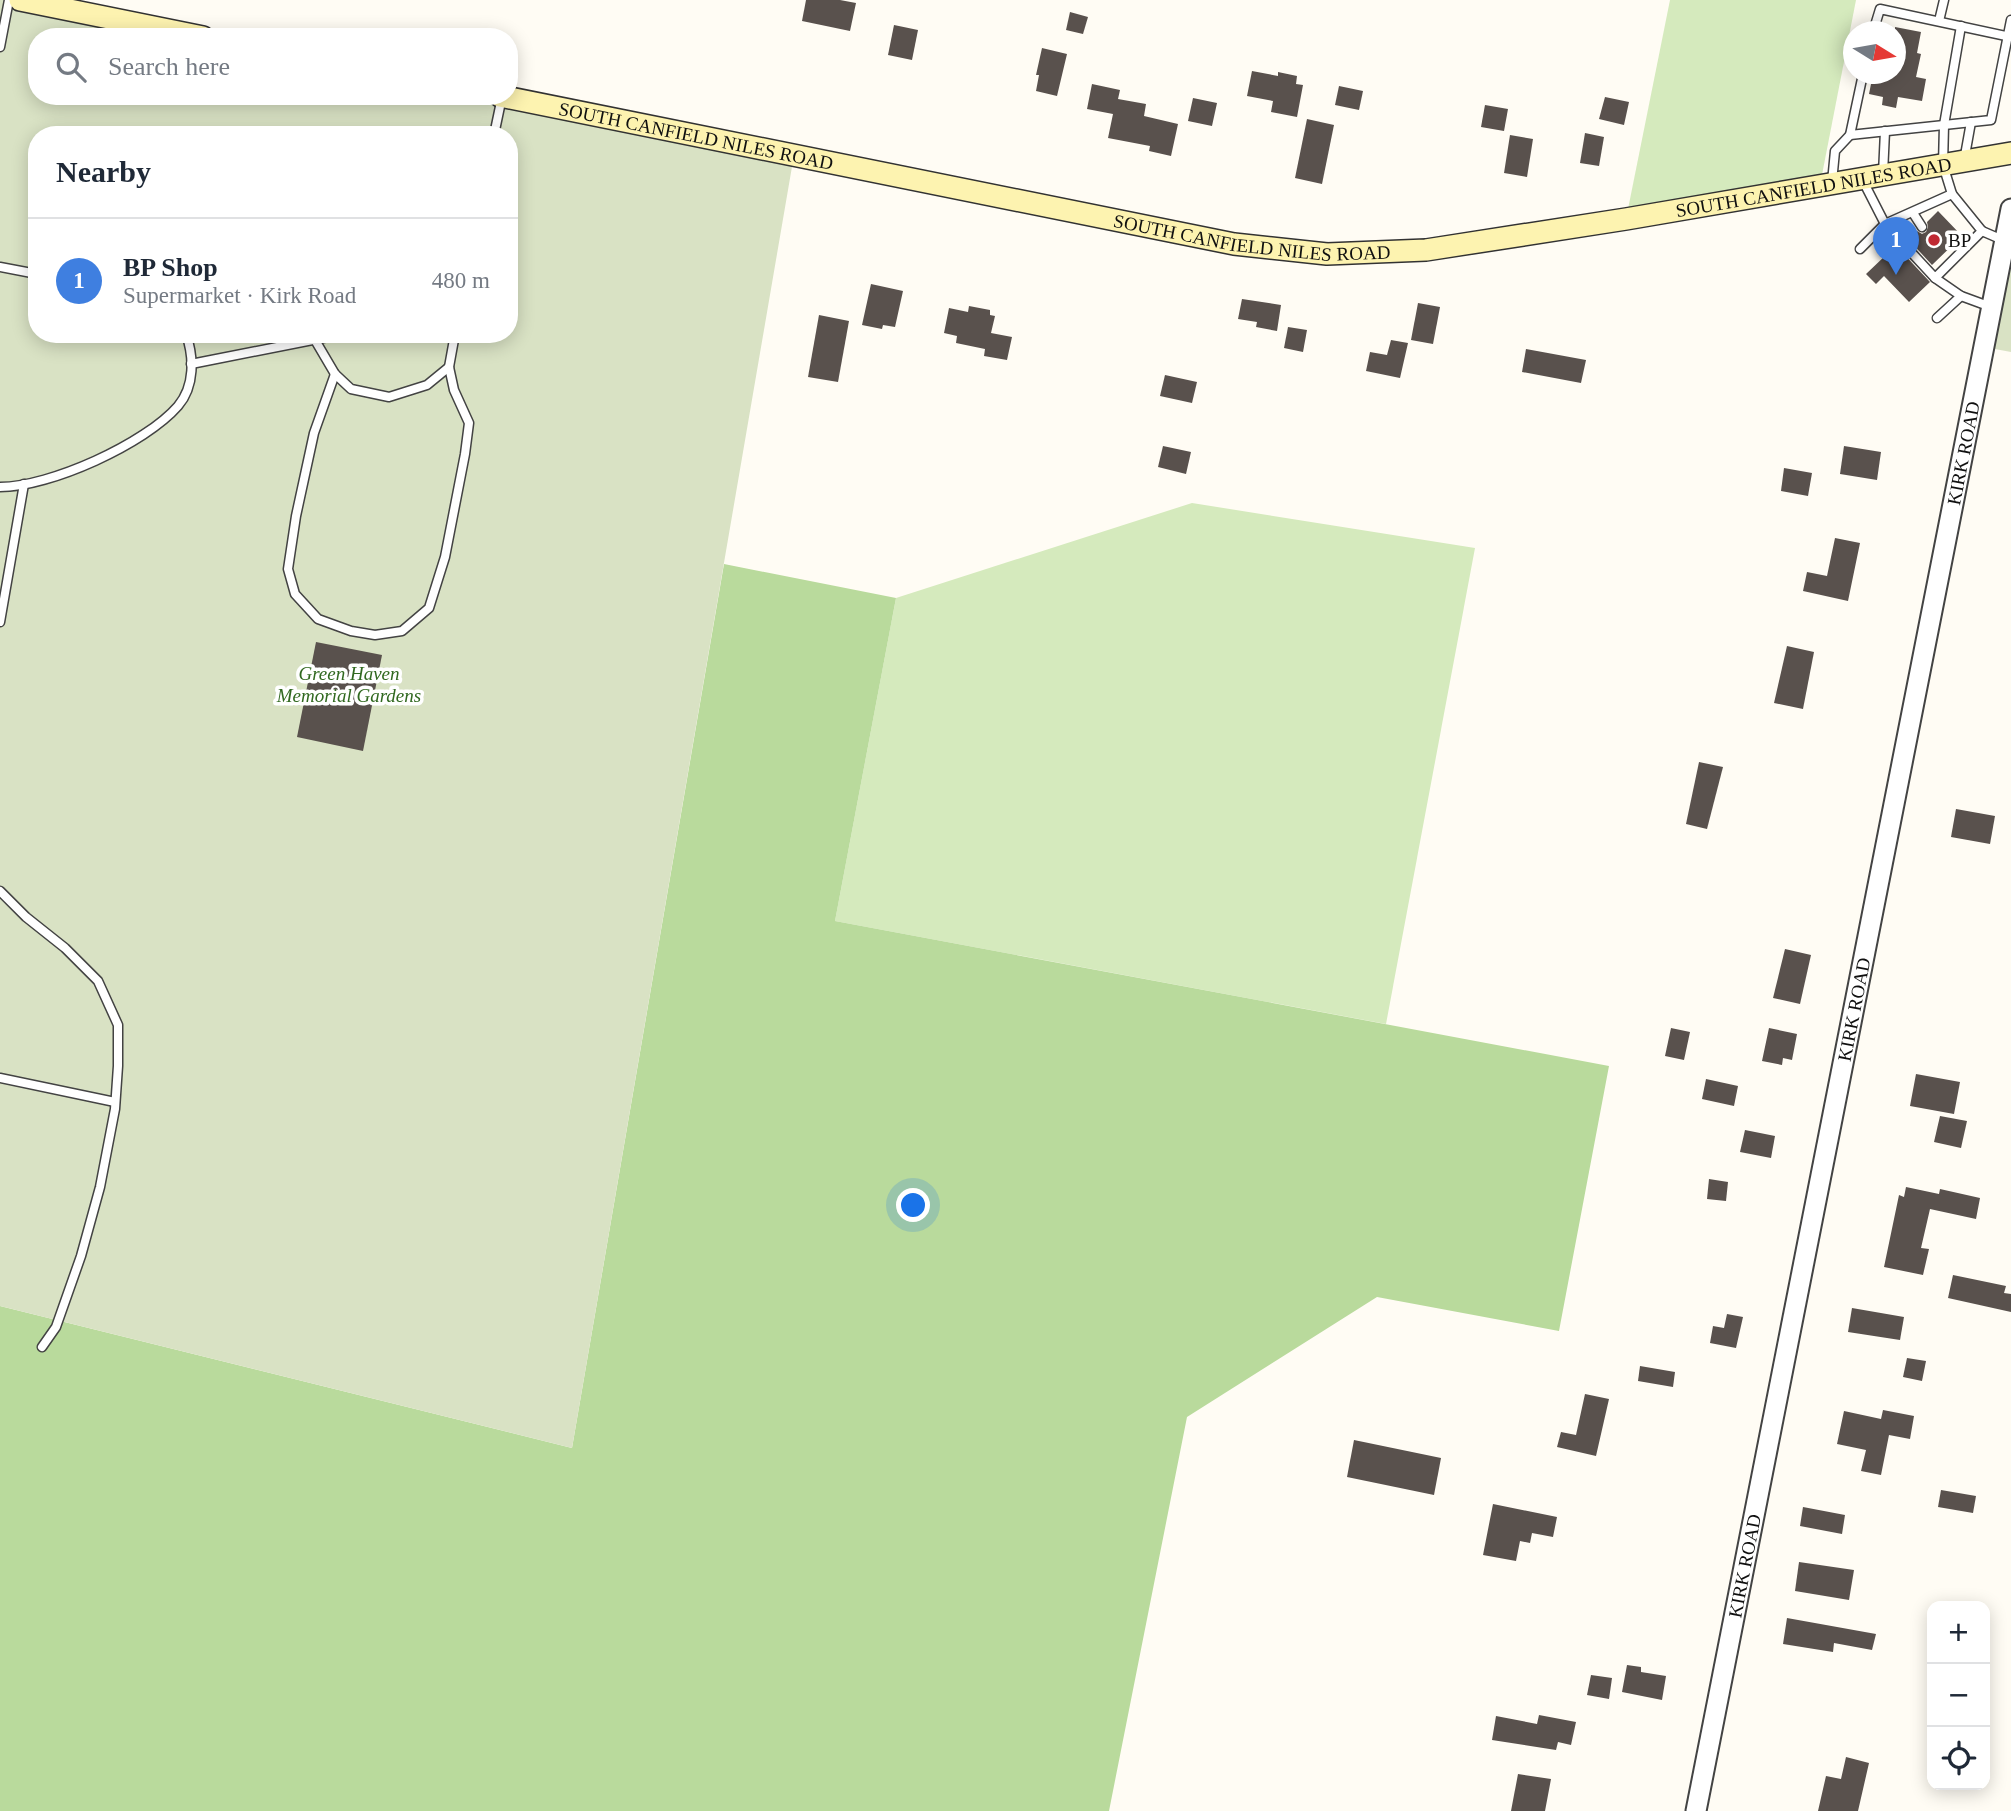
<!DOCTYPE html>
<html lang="en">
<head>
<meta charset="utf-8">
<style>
  :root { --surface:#fff; --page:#f6f6f7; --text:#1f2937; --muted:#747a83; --line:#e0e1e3; --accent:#c02933 }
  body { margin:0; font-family:"Times New Roman",serif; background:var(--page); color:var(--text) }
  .controls { position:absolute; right:21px; bottom:21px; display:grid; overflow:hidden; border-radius:14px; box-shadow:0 4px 18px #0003 }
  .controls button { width:63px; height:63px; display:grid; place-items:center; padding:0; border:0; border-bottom:2px solid var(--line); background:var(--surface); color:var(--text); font:35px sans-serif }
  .compass { position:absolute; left:1843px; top:21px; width:63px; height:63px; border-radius:50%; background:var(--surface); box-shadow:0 4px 18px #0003; rotate:101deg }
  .you { position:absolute; left:914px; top:1206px; width:24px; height:24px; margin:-18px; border:5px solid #fff; border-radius:50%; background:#1a73e8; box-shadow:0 0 0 10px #1a73e833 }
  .badge { display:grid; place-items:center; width:46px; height:46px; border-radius:50%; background:var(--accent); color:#fff; font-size:23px; font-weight:700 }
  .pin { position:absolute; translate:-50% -58px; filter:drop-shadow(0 2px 4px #0008) }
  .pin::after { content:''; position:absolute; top:37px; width:24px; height:21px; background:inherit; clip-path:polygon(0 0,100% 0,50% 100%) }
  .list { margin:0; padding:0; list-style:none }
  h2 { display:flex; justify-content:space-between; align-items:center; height:91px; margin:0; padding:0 28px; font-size:30px }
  h2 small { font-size:23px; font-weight:400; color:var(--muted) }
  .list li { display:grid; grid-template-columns:46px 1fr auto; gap:21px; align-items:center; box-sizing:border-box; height:126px; padding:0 28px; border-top:2px solid var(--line) }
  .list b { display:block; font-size:26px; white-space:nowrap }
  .list p { margin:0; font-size:23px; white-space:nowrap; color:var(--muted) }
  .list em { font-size:23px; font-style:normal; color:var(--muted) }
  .icon { flex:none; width:38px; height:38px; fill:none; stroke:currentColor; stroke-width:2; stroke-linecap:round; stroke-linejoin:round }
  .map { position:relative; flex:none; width:2011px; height:1811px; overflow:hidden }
  .search { position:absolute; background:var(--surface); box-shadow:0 4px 18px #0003; left:28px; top:28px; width:490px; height:77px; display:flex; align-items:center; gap:18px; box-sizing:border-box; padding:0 24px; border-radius:28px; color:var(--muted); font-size:26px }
  .panel { position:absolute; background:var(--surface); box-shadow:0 4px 18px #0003; left:28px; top:126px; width:490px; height:217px; border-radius:28px }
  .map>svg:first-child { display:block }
  .green { fill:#d5eabd }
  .forest { fill:#b9da9c }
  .cemetery { fill:#d9e2c4; fill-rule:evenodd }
  .building { fill:#59514d }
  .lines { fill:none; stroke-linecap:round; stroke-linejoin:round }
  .service-casing { stroke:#434343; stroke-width:11 }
  .tertiary-casing { stroke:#434343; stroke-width:23 }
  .secondary-casing { stroke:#323232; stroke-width:24 }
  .service { stroke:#fff; stroke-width:8 }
  .tertiary { stroke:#fff; stroke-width:19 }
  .secondary { stroke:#fdf3b0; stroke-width:21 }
  .poi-dot { fill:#c02933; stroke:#fff; stroke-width:2.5 }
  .labels { text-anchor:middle; stroke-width:7; stroke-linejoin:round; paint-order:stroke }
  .street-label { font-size:19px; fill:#101010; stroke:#fff }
  .poi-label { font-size:19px; fill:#101010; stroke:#fff; text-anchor:start }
  .park-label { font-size:19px; font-style:italic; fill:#316920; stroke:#fff }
</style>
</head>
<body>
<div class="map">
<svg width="2011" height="1811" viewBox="0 0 2011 1811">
  <rect width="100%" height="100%" fill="#fffcf4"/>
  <g class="green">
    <path d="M1670,0H1856L1820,185L1626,219Z"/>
    <path d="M1192,503L1475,548L1386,1024L835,921L896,598Z"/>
  </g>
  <path class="forest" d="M724,564L896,598L835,921L1609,1066L1559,1331L1377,1297L1187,1417L1109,1811H0V1306L572,1448Z"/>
  <g class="cemetery">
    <path d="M0,0H20L203,37H37V96H500L794,155L572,1448L0,1306ZM37,135H509V334H37Z"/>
    <path d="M2011,209V352L1984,347Z"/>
  </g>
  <g class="building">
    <path d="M806,0H840L856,3L850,31L802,21Z"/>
    <path d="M1070,12L1088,17L1083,34L1066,30Z"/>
    <path d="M894,25L918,30L912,60L888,55Z"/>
    <path d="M1895,27L1921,32L1917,53L1921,54L1916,77L1926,79L1922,101L1898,97L1896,108L1882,105L1883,97L1869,94L1873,74H1895Z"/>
    <path d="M1042,48L1067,54L1057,96L1036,91L1039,75H1036Z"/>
    <path d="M1252,71L1278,76V72L1297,76L1296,84L1303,85L1297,117L1271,112L1273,101L1247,96Z"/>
    <path d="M1092,84L1120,90L1118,99L1146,104L1144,116L1178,124L1171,156L1149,151L1150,146L1108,138L1113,114L1087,109Z"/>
    <path d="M1339,86L1363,91L1359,110L1335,105Z"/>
    <path d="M1605,97L1629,102L1624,125L1599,119Z"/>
    <path d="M1193,98L1217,103L1212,126L1188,121Z"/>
    <path d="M1485,105L1508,109L1504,131L1481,127Z"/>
    <path d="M1307,119L1334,125L1322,184L1295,178Z"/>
    <path d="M1585,133L1604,137L1599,166L1580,163Z"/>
    <path d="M1510,135L1533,139L1527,177L1504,173Z"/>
    <path d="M1938,211L1962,236L1932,265L1909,240L1917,231L1922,234L1926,232L1928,227L1927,222Z"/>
    <path d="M1899,249L1930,282L1909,302L1884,276L1876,284L1866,274L1886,255L1889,259Z"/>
    <path d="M871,284L903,291L895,327L883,325L882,329L862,325Z"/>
    <path d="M1242,299L1281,305L1277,331L1256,327L1257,322L1238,319Z"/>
    <path d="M1418,303L1440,307L1433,344L1411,340Z"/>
    <path d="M969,306L990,310V315L995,316L991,333L1012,337L1007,360L984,356L985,349L956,343L957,336L944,333L949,308L968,312Z"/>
    <path d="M819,315L849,321L838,382L808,377Z"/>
    <path d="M1288,327L1307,330L1303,352L1284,348Z"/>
    <path d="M1391,340L1408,343L1400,378L1366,371L1370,352L1387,355Z"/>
    <path d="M1526,349L1586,360L1581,383L1522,372Z"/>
    <path d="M1165,375L1197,382L1192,403L1160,396Z"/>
    <path d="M1163,446L1191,452L1186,474L1158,467Z"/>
    <path d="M1844,446L1881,452L1877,480L1840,474Z"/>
    <path d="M1784,468L1812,473L1808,496L1781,491Z"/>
    <path d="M1835,538L1860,543L1848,601L1803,591L1807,572L1827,576Z"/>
    <path d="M316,642L382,655L363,751L297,737Z"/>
    <path d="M1787,646L1814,652L1803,709L1774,703Z"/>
    <path d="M1699,762L1723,767L1707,829L1686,824Z"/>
    <path d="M1956,809L1995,816L1990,844L1951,837Z"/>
    <path d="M1785,949L1811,955L1800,1004L1773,998Z"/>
    <path d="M1671,1028L1690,1032L1684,1060L1665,1056Z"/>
    <path d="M1769,1028L1797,1034L1792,1060L1783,1058L1782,1065L1762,1061Z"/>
    <path d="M1916,1074L1960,1082L1954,1114L1910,1106Z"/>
    <path d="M1706,1079L1738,1086L1734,1106L1702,1099Z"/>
    <path d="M1940,1116L1967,1121L1961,1148L1934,1142Z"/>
    <path d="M1745,1130L1775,1136L1771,1158L1740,1152Z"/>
    <path d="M1709,1179L1728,1182L1726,1201L1707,1199Z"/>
    <path d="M1906,1187L1939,1194L1940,1189L1980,1198L1976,1219L1930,1209L1921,1248L1929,1249L1923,1275L1884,1267L1899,1195L1904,1197Z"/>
    <path d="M1953,1275L2006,1286L2004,1293L2011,1294V1312L1948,1298Z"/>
    <path d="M1852,1308L1904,1317L1900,1340L1848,1332Z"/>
    <path d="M1727,1314L1743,1317L1736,1348L1710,1343L1713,1326L1724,1328Z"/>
    <path d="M1907,1358L1926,1361L1922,1381L1903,1377Z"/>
    <path d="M1640,1366L1675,1372L1673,1387L1638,1381Z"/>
    <path d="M1585,1394L1609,1399L1596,1456L1557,1447L1561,1432L1576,1435Z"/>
    <path d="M1883,1410L1914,1416L1910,1439L1889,1435L1881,1475L1861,1471L1866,1450L1837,1444L1844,1411L1881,1419Z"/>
    <path d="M1354,1440L1441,1458L1434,1495L1347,1477Z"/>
    <path d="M1941,1490L1976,1496L1973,1513L1938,1507Z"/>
    <path d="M1493,1504L1557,1517L1553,1537L1532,1533L1530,1543L1520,1541L1516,1561L1483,1555Z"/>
    <path d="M1803,1507L1845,1515L1842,1534L1800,1526Z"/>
    <path d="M1799,1562L1854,1570L1849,1600L1795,1591Z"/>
    <path d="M1787,1618L1876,1634L1872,1650L1834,1643L1833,1652L1783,1644Z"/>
    <path d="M1627,1665L1641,1667V1672L1666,1676L1662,1700L1622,1692Z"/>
    <path d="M1591,1675L1612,1678L1609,1699L1587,1695Z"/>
    <path d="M1539,1715L1576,1722L1571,1745L1558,1742L1556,1750L1492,1740L1496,1716L1537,1724Z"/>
    <path d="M1846,1757L1869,1763L1858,1811H1818L1826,1776L1841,1779Z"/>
    <path d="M1518,1774L1551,1779L1545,1811H1511Z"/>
  </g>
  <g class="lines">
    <defs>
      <g id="service">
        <path d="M1939,21L1944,0"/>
        <path d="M1873,32L1880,9L2011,37"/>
        <path d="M0,47L9,0"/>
        <path d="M1863,74L1850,135L1991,120L2011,20"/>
        <path d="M494,135L502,97"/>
        <path d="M1964,161L1971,122"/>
        <path d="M1883,174L1885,131"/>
        <path d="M1863,181L1885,224L1952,194L1943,165L1944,125L1961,26"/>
        <path d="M1832,182L1835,151L1850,135"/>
        <path d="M1913,213L1922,227"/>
        <path d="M1982,231L2005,241"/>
        <path d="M1860,249L1885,224L1935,278L1982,231L1952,194"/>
        <path d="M0,267L37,274"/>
        <path d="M1935,278L1961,296L1991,307"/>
        <path d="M1937,318L1961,296"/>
        <path d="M315,340L335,374L351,389L389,397L427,385L449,367"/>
        <path d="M191,364L343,334"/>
        <path d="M335,374L314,433L296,516L288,569L295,594L318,619L351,631L375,635L402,631L429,608L445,557L465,454L469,423L454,390L449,367L455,334"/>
        <path d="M0,487C50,487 145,444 178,406C195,386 194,357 186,334"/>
        <path d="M0,622L24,484"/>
        <path d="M0,891L26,917L65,948L98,981L118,1025V1066L115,1109L100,1187L81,1256L56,1327L42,1347"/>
        <path d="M0,1078L115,1102"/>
      </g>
      <g id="tertiary">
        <path id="s1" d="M1696,1811L2011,209"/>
      </g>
      <g id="secondary">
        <path d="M20,0L203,37"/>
        <path id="s2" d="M500,96L1234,244L1327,254L1426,250L1626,219L2011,153"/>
      </g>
    </defs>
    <use href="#service" class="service-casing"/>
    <use href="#tertiary" class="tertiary-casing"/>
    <use href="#secondary" class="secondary-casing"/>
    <use href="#service" class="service"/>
    <use href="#tertiary" class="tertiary"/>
    <use href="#secondary" class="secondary"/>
  </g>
  <circle class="poi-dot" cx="1934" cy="240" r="7"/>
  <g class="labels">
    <g class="street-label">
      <text dy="7" stroke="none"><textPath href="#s2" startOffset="200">SOUTH CANFIELD NILES ROAD</textPath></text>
      <text dy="7" stroke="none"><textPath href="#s2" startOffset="1334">SOUTH CANFIELD NILES ROAD</textPath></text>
      <text dy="7" stroke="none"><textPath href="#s2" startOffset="766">SOUTH CANFIELD NILES ROAD</textPath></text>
      <text dy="7" stroke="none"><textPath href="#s1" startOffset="1384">KIRK ROAD</textPath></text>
      <text dy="7" stroke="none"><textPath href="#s1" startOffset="817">KIRK ROAD</textPath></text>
      <text dy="7" stroke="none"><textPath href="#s1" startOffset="250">KIRK ROAD</textPath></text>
    </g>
    <g class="poi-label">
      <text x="1948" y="247">BP</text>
    </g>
    <g class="park-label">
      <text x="349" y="680">Green Haven<tspan x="349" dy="22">Memorial Gardens</tspan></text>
    </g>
  </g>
</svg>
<div class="controls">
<button>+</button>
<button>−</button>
<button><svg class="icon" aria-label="locate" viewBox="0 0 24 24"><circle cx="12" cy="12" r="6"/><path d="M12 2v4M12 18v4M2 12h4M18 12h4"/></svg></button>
</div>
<svg class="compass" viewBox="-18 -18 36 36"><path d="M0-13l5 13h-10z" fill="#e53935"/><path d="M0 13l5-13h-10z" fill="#747a83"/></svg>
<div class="you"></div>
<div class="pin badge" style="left:1896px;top:275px;background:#3f7fe0">1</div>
<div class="search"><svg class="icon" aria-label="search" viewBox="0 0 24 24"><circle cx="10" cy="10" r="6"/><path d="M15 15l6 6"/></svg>Search here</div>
<section class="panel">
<h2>Nearby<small></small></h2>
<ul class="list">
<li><span class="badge" style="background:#3f7fe0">1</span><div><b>BP Shop</b><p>Supermarket · Kirk Road</p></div><em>480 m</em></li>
</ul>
</section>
</div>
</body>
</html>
